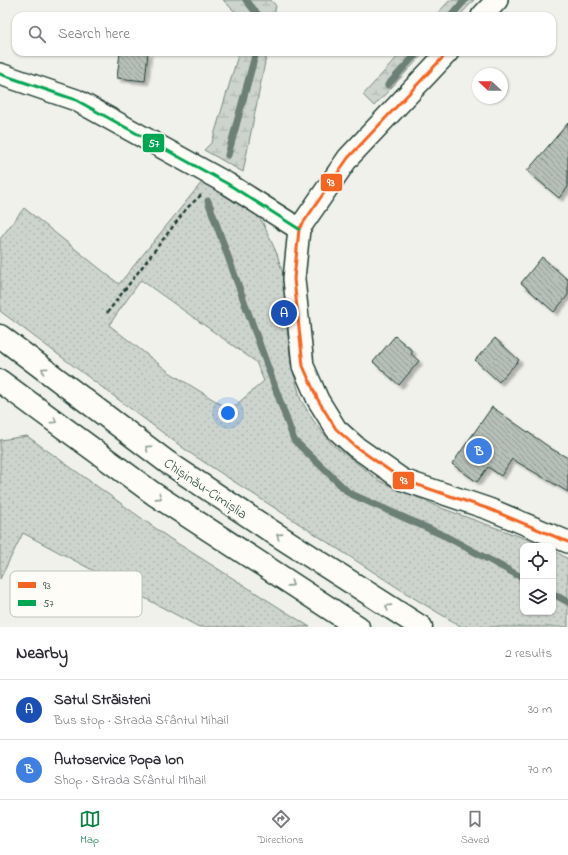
<!DOCTYPE html>
<html lang="en">
<head>
<meta charset="utf-8">
<style>
  :root { --surface:#fff; --page:#f7f7f7; --text:#2b2b33; --muted:#7c7c81; --line:#e1e1e2; --accent:#0b8043 }
  body { margin:0; font-family:"Indie Flower",sans-serif; background:var(--page); color:var(--text) }
  .controls { position:absolute; right:12px; bottom:12px; display:grid; overflow:hidden; border-radius:8px; box-shadow:0 1px 3px #0004 }
  .controls button { width:36px; height:36px; display:grid; place-items:center; padding:0; border:0; border-bottom:1px solid var(--line); background:var(--surface); color:var(--text); font:20px sans-serif }
  .compass { position:absolute; left:472px; top:68px; width:36px; height:36px; border-radius:50%; background:var(--surface); box-shadow:0 1px 3px #0004; rotate:292deg }
  .you { position:absolute; left:228px; top:413px; width:14px; height:14px; margin:-10px; border:3px solid #fff; border-radius:50%; background:#1a73e8; box-shadow:0 0 0 6px #1a73e833 }
  .badge { display:grid; place-items:center; width:26px; height:26px; border-radius:50%; background:var(--accent); color:#fff; font-size:13px; font-weight:700 }
  .pin { position:absolute; translate:-50% -50%; border:2px solid #fff; box-shadow:0 1px 4px #0006 }
  .list { margin:0; padding:0; list-style:none }
  h2 { display:flex; justify-content:space-between; align-items:center; height:52px; margin:0; padding:0 16px; font-size:17px }
  h2 small { font-size:13px; font-weight:400; color:var(--muted) }
  .list li { display:grid; grid-template-columns:26px 1fr auto; gap:12px; align-items:center; box-sizing:border-box; height:60px; padding:0 16px; border-top:1px solid var(--line) }
  .list b { display:block; font-size:15px; white-space:nowrap }
  .list p { margin:0; font-size:13px; white-space:nowrap; color:var(--muted) }
  .list em { font-size:13px; font-style:normal; color:var(--muted) }
  .icon { flex:none; width:22px; height:22px; fill:none; stroke:currentColor; stroke-width:2; stroke-linecap:round; stroke-linejoin:round }
  .map { position:relative; flex:none; width:568px; height:627px; overflow:hidden }
  .search { position:absolute; background:var(--surface); box-shadow:0 1px 3px #0004; left:12px; right:12px; top:12px; height:44px; display:flex; align-items:center; gap:10px; box-sizing:border-box; padding:0 14px; border-radius:12px; color:var(--muted); font-size:15px }
  .sheet { height:172px; background:var(--surface) }
  nav { display:flex; justify-content:space-around; align-items:center; box-sizing:border-box; height:56px; border-top:1px solid var(--line); background:var(--surface); font-size:11px; color:var(--muted) }
  nav a { display:grid; justify-items:center; gap:2px }
  nav .on { color:var(--accent) }
  .map>svg:first-child { display:block }
  .grass { fill:url(#grass-dots); stroke:#768880; fill-rule:evenodd }
  .wetland { fill:url(#wetland-marsh); stroke:#768880 }
  .lines { fill:none; stroke-linecap:round; stroke-linejoin:round }
  .stream { stroke:#6c8077; stroke-width:7 }
  .building { fill:url(#building-back-hatch); stroke:#1f3d34; filter:url(#shadow) }
  .minor-casing { stroke:#1f3d34; stroke-width:24 }
  .trunk-casing { stroke:#1f3d34; stroke-width:25 }
  .path { stroke:#1f3d34; stroke-width:2.5; stroke-dasharray:4 3; stroke-linecap:butt }
  .minor { stroke:#fdfcf7; stroke-width:21 }
  .trunk { stroke:#fdfcf7; stroke-width:22 }
  .bus-1-casing { stroke:#fdfcf7; stroke-width:6 }
  .bus-2-casing { stroke:#fdfcf7; stroke-width:6 }
  .bus-1 { stroke:#f26522; stroke-width:3 }
  .bus-2 { stroke:#00a651; stroke-width:3 }
  .oneway { stroke:#8e9c96 }
  .labels { text-anchor:middle; stroke-width:3.5; stroke-linejoin:round; paint-order:stroke }
  .street-label { font-size:14px; fill:#1f3d34; stroke:#fdfcf7 }
  .key { fill:#fdfcf7; stroke:#bac3bc; stroke-width:1 }
  .key-label { font-size:11px; fill:#1f3d34 }
  .line-badge { stroke:#fdfcf7; stroke-width:1.5 }
  .badge-label { font-size:11px; text-anchor:middle; font-weight:bold; fill:#fff }
</style>
</head>
<body>
<div class="map">
<svg width="568" height="627" viewBox="0 0 568 627">
  <defs>
    <pattern id="grass-dots" width="8" height="8" patternUnits="userSpaceOnUse"><rect width="8" height="8" fill="#cdd3cd"/><path d="M2 2h.1M6 6h.1" fill="none" stroke="#b0b6b1" stroke-width="1.8" stroke-linecap="round"/></pattern>
    <pattern id="wetland-marsh" width="20" height="14" patternUnits="userSpaceOnUse"><rect width="20" height="14" fill="#cdd3cd"/><path d="M1 5h8M5 5V1M11 12h8M15 12V8" fill="none" stroke="#b0b6b1"/></pattern>
    <pattern id="building-back-hatch" width="6" height="6" patternUnits="userSpaceOnUse"><rect width="6" height="6" fill="#b6bfb8"/><path d="M-1 5l2 2M0 0l6 6M5-1l2 2" fill="none" stroke="#939c96"/></pattern>
    <filter id="shadow"><feDropShadow dx="3.5" dy="3.5" stdDeviation="1" flood-color="#0004"/></filter>
  </defs>
  <rect width="100%" height="100%" fill="#f0f1eb"/>
  <filter id="ink" filterUnits="userSpaceOnUse"><feTurbulence type="fractalNoise" baseFrequency=".025" numOctaves="2"/><feDisplacementMap in="SourceGraphic" scale="8" xChannelSelector="R" yChannelSelector="G"/><feConvolveMatrix kernelMatrix="1 2 1 2 8 2 1 2 1" color-interpolation-filters="sRGB"/></filter>
  <g filter="url(#ink)">
    <g class="grass">
      <path d="M202,182L248,204L263,223L277,254L285,281L287,328L291,364L301,400L313,420L332,444L380,481L444,509L546,546H523V612H553V550L568,559V627H462L412,597L190,453L0,311V239L24,208L119,284ZM141,280L256,362L264,381L230,410L169,372L109,325Z"/>
      <path d="M27,436L169,538L310,627H199L23,533L0,579V440Z"/>
    </g>
    <g class="wetland">
      <path d="M223,0H271L276,6L274,16H239Z"/>
      <path d="M450,0H474L459,16H435Z"/>
      <path d="M239,52H267L243,172L204,150L212,142Z"/>
      <path d="M402,52H425L374,106L363,95Z"/>
    </g>
    <g class="lines">
      <g class="stream">
        <path d="M246,0L259,16"/>
        <path d="M451,16L465,0"/>
        <path d="M388,85L418,52"/>
        <path d="M228,155L256,52"/>
        <path d="M208,201L294,440L349,493L445,536L523,578"/>
        <path d="M553,594L568,602"/>
      </g>
    </g>
    <g class="building">
      <path d="M120,52H148L145,81L117,78Z"/>
      <path d="M568,123V187L559,198L527,171Z"/>
      <path d="M542,257L568,280V295L554,312L521,283Z"/>
      <path d="M395,336L413,351L411,354L419,361L399,385L373,362Z"/>
      <path d="M495,338L519,360L499,382L475,360Z"/>
      <path d="M492,407L552,449L568,458V492L512,459L501,476L488,467L477,482L452,464Z"/>
    </g>
    <g class="lines">
      <defs>
        <g id="minor">
          <path d="M482,16L497,0"/>
          <path d="M448,52L348,158L299,229L294,279L303,366L318,400L336,429L356,447L403,480L489,509L568,542"/>
          <path d="M0,74L76,100L228,184L299,229"/>
        </g>
        <g id="trunk">
          <path d="M0,336L167,462L271,531L421,627"/>
          <path d="M0,381L154,494L358,627"/>
        </g>
      </defs>
      <use href="#minor" class="minor-casing"/>
      <use href="#trunk" class="trunk-casing"/>
      <path class="path" d="M107,313L187,208L200,196L202,195"/>
      <use href="#minor" class="minor"/>
      <use href="#trunk" class="trunk"/>
      <defs>
        <path id="bus-1" d="M448,52L348,158L299,229L294,279L303,366L318,400L336,429L356,447L403,480L489,509L568,542"/>
        <path id="bus-2" d="M0,74L76,100L228,184L299,229"/>
      </defs>
      <use href="#bus-1" class="bus-1-casing"/>
      <use href="#bus-2" class="bus-2-casing"/>
      <use href="#bus-1" class="bus-1"/>
      <use href="#bus-2" class="bus-2"/>
    </g>
    <defs><path id="oneway-chevron" d="M-2-3.5L2.5 0L-2 3.5" fill="none" stroke-width="1.6" stroke-linecap="round" stroke-linejoin="round"/></defs>
    <g class="oneway">
      <use href="#oneway-chevron" transform="translate(44 370) rotate(-143)"/>
      <use href="#oneway-chevron" transform="translate(54 421) rotate(36)"/>
      <use href="#oneway-chevron" transform="translate(148 448) rotate(-143)"/>
      <use href="#oneway-chevron" transform="translate(159 497) rotate(33)"/>
      <use href="#oneway-chevron" transform="translate(279 536) rotate(-147)"/>
      <use href="#oneway-chevron" transform="translate(291 584) rotate(33)"/>
      <use href="#oneway-chevron" transform="translate(388 607) rotate(-148)"/>
    </g>
  </g>
  <g class="labels">
    <g class="street-label">
      <text transform="translate(206 488) rotate(34)" y="5">Chișinău-Cimișlia</text>
    </g>
  </g>
  <rect x="10" y="571" width="132" height="46" rx="6" class="key"/>
  <rect x="18" y="582" width="18" height="6" fill="#f26522"/>
  <rect x="18" y="600" width="18" height="6" fill="#00a651"/>
  <g class="key-label">
    <text x="43" y="589">93</text>
    <text x="43" y="607">57</text>
  </g>
  <g class="line-badge">
    <rect x="142" y="133" width="23" height="20" rx="4" fill="#00a651"/>
    <rect x="320" y="173" width="23" height="19" rx="4" fill="#f26522"/>
    <rect x="392" y="471" width="23" height="19" rx="4" fill="#f26522"/>
  </g>
  <g class="badge-label">
    <text x="154" y="147">57</text>
    <text x="331" y="186">93</text>
    <text x="404" y="484">93</text>
  </g>
</svg>
<div class="controls">
<button><svg class="icon" aria-label="locate" viewBox="0 0 24 24"><circle cx="12" cy="12" r="6"/><path d="M12 2v4M12 18v4M2 12h4M18 12h4"/></svg></button>
<button><svg class="icon" aria-label="layers" viewBox="0 0 24 24"><path d="M12 4l9 5-9 5-9-5zM3 14l9 5 9-5"/></svg></button>
</div>
<svg class="compass" viewBox="-18 -18 36 36"><path d="M0-13l5 13h-10z" fill="#e53935"/><path d="M0 13l5-13h-10z" fill="#7c7c81"/></svg>
<div class="you"></div>
<div class="pin badge" style="left:284px;top:313px;background:#1a4fb4">A</div>
<div class="pin badge" style="left:479px;top:451px;background:#3f7fe0">B</div>
<div class="search"><svg class="icon" aria-label="search" viewBox="0 0 24 24"><circle cx="10" cy="10" r="6"/><path d="M15 15l6 6"/></svg>Search here</div>
</div>
<section class="sheet">
<h2>Nearby<small>2 results</small></h2>
<ul class="list">
<li><span class="badge" style="background:#1a4fb4">A</span><div><b>Satul Străisteni</b><p>Bus stop · Strada Sfântul Mihail</p></div><em>30 m</em></li>
<li><span class="badge" style="background:#3f7fe0">B</span><div><b>Autoservice Popa Ion</b><p>Shop · Strada Sfântul Mihail</p></div><em>70 m</em></li>
</ul>
</section>
<nav>
<a class="on"><svg class="icon" aria-label="map" viewBox="0 0 24 24"><path d="M3 6l6-2 6 2 6-2v14l-6 2-6-2-6 2zM9 4v14M15 6v14"/></svg>Map</a>
<a><svg class="icon" aria-label="directions" viewBox="0 0 24 24"><path d="M12 3l9 9-9 9-9-9zM9 14v-3h6M13 9l2 2-2 2"/></svg>Directions</a>
<a><svg class="icon" aria-label="saved" viewBox="0 0 24 24"><path d="M7 4h10v16l-5-4-5 4z"/></svg>Saved</a>
</nav>
</body>
</html>
